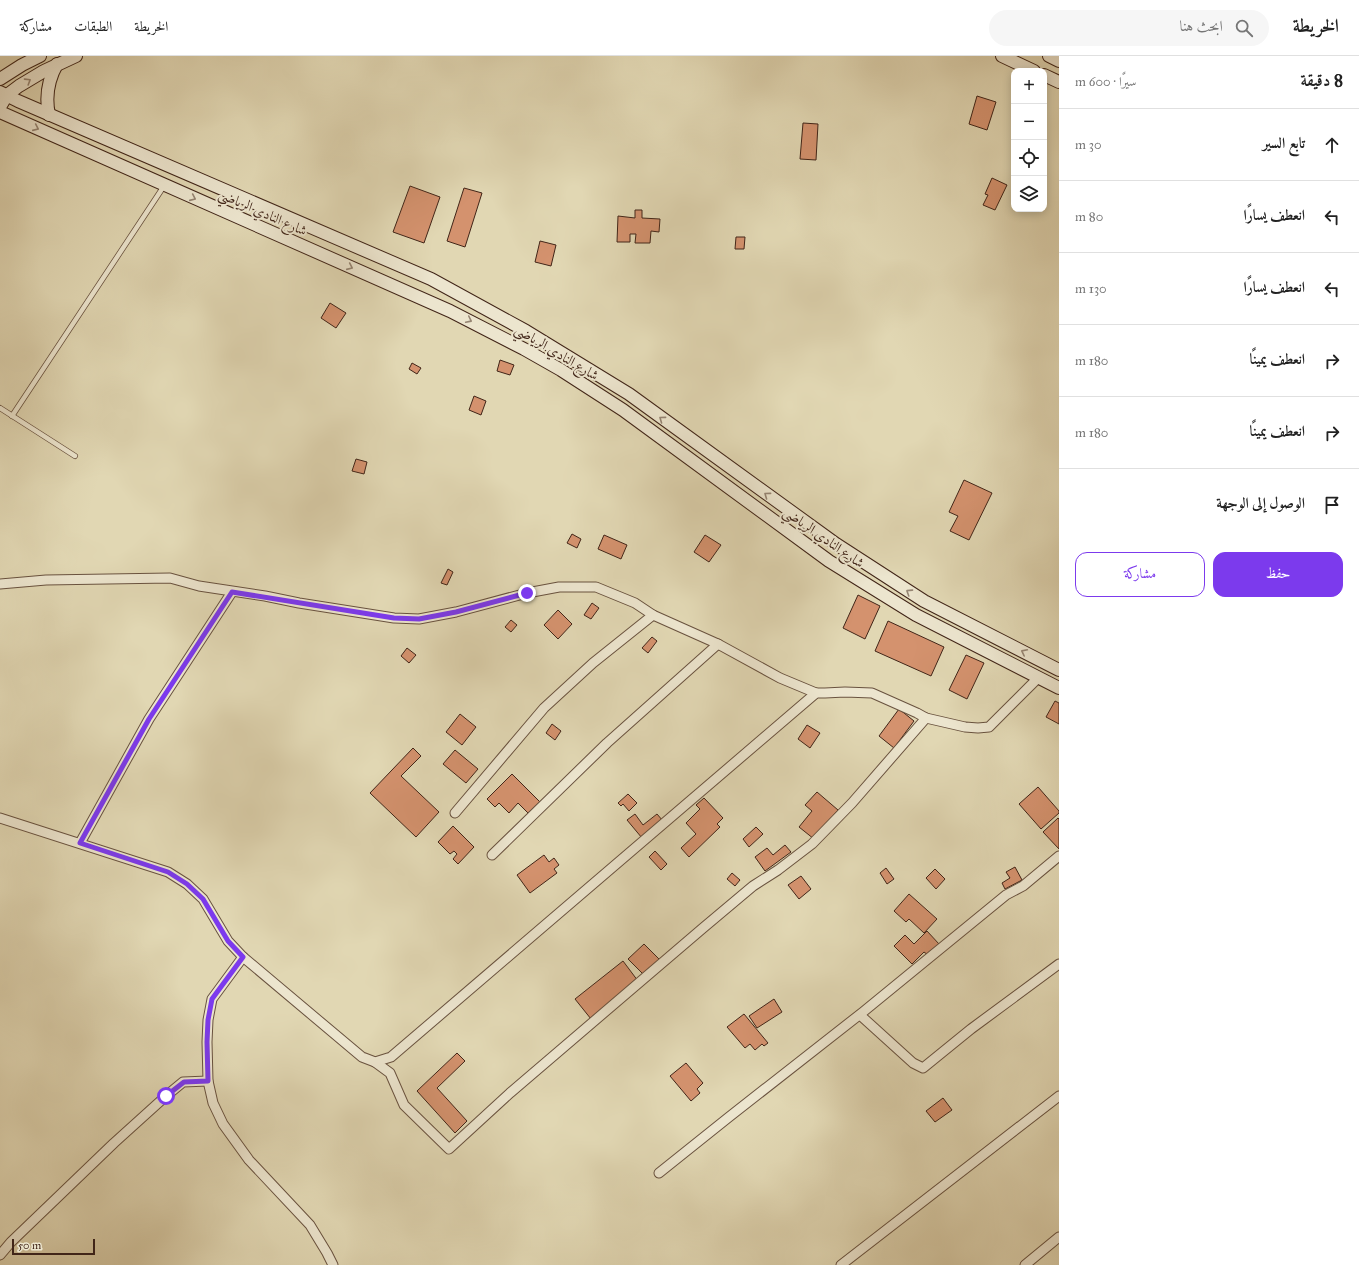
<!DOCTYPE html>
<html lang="ar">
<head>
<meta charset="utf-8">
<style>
  :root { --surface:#fff; --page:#f6f6f6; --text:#222; --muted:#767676; --line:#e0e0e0; --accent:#7c3aed }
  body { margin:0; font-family:"IM FELL Great Primer",Amiri,serif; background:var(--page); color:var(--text); direction:rtl }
  .controls { position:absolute; right:12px; top:12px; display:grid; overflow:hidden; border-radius:8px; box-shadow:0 2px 10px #0003 }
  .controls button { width:36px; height:36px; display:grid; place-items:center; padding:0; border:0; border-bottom:1px solid var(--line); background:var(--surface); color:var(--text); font:20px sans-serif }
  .scale { position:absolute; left:12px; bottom:10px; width:83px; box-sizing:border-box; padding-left:4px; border:2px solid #412518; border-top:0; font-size:11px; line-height:14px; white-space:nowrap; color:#412518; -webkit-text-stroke:3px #ece5ce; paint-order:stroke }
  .stop { position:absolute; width:12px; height:12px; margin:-9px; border:3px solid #7c3aed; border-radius:50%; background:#fff }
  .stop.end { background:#7c3aed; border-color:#fff; box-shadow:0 1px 4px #0008 }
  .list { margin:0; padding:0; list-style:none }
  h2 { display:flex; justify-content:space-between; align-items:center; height:52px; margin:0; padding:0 16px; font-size:17px }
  h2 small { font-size:13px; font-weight:400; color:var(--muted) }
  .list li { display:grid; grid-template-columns:26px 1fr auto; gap:12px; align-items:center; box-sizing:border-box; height:72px; padding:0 16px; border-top:1px solid var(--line) }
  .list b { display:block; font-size:15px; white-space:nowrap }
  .list em { font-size:13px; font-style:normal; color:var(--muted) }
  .actions { display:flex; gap:8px; padding:12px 16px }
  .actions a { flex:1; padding:9px 0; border:1px solid var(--accent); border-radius:12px; text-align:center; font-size:14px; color:var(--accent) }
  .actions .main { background:var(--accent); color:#fff }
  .icon { flex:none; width:22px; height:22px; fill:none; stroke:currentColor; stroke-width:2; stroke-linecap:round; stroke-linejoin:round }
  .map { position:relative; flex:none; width:1059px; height:1209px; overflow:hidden; direction:ltr }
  header { display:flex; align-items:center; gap:24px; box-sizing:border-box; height:56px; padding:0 20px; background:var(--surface); border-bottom:1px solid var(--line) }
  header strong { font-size:19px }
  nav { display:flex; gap:22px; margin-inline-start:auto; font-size:14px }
  .search { width:280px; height:36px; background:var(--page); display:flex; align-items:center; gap:10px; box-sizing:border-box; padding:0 14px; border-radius:22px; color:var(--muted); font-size:15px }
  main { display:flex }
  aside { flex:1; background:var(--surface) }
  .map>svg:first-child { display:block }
  .building { fill:#d4926e; stroke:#412518 }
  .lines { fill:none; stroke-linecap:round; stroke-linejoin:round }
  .service-casing { stroke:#69523f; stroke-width:6 }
  .minor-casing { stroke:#69523f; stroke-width:11 }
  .secondary-casing { stroke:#412518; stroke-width:14 }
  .service { stroke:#ece5ce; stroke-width:4.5 }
  .minor { stroke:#ece5ce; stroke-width:9 }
  .secondary { stroke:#ece5ce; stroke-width:12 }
  .oneway { stroke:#968573 }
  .route { stroke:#7c3aed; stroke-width:5 }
  .labels { text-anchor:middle; stroke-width:4; stroke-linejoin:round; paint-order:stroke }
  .street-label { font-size:14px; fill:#412518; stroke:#ece5ce }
</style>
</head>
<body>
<header>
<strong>الخريطة</strong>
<div class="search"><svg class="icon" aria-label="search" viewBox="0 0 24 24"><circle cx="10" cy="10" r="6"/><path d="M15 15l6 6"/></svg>ابحث هنا</div>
<nav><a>الخريطة</a><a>الطبقات</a><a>مشاركة</a></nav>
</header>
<main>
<aside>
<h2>8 دقيقة<small>سيرًا · 600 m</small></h2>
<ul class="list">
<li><svg class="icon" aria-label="ahead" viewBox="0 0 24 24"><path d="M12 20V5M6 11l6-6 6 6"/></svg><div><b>تابع السير</b></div><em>30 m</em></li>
<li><svg class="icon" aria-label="left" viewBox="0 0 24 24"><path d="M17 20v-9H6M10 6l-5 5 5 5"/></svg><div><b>انعطف يسارًا</b></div><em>80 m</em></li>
<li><svg class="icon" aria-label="left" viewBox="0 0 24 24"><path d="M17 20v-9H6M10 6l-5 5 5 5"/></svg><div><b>انعطف يسارًا</b></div><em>130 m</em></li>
<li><svg class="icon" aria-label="right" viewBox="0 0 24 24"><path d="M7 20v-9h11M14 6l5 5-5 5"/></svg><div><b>انعطف يمينًا</b></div><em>180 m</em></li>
<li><svg class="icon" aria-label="right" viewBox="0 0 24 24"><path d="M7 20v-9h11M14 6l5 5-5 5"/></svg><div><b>انعطف يمينًا</b></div><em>180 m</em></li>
<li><svg class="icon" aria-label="arrive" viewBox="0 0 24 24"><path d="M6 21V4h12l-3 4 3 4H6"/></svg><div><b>الوصول إلى الوجهة</b></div></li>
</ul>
<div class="actions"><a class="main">حفظ</a><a>مشاركة</a></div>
</aside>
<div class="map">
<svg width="1059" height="1209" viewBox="0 0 1059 1209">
  <rect width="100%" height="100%" fill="#e1d7b3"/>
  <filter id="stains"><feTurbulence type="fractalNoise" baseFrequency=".005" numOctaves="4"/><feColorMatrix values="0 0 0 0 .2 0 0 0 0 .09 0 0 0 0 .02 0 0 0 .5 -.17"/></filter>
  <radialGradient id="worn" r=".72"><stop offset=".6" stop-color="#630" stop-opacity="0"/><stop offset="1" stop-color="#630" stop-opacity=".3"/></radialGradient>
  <g class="building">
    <path d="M977,40L996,46L987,74L969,68Z"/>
    <path d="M803,67L818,68L816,104L800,103Z"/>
    <path d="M992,122L1007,129L995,154L983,149L988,139L985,138Z"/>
    <path d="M410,130L440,141L424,187L393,176Z"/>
    <path d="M464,132L482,137L465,191L447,185Z"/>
    <path d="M635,154H642V162L660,163L659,176L651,175L650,187H635L636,178H630V186H617L618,160L635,162Z"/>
    <path d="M736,181H745L744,193H735Z"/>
    <path d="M540,185L556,189L551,210L535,206Z"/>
    <path d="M330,247L346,257L336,272L321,262Z"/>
    <path d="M500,304L514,309L510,319L497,315Z"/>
    <path d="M412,307L421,312L417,318L409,313Z"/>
    <path d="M474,340L486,345L481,359L469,354Z"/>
    <path d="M356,403L367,406L364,418L352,415Z"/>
    <path d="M964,424L992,437L969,484L950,475L958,460L949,456Z"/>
    <path d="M572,478L581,483L577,492L567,487Z"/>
    <path d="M604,479L627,489L621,503L598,493Z"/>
    <path d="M705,479L721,489L709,506L694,496Z"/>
    <path d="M448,513L453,516L447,529L441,527Z"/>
    <path d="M858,539L880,550L865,583L843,572Z"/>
    <path d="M592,547L599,552L591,563L584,559Z"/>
    <path d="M558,554L572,568L558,583L544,569Z"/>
    <path d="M511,564L517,569L511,576L505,571Z"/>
    <path d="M888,565L944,591L931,620L875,595Z"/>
    <path d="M652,581L657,585L648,597L642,592Z"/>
    <path d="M407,592L416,599L409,607L401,600Z"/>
    <path d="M966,599L984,607L967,643L949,634Z"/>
    <path d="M1055,645L1059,647V668L1046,661Z"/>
    <path d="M899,653L914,665L894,692L879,680Z"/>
    <path d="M460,658L476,671L462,689L446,676Z"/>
    <path d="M552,668L561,675L555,684L546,677Z"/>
    <path d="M807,669L820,677L810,692L798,683Z"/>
    <path d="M413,692L421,700L401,720L439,756L416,781L370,737Z"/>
    <path d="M455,694L478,713L466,727L443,708Z"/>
    <path d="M512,718L541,747L530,759L518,747L509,757L499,747L495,751L487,743Z"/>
    <path d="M1038,731L1059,755V757L1041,773L1019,748Z"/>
    <path d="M817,736L838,754L814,783L799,771L812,755L805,749Z"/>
    <path d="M628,738L637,747L629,755L623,748L621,750L618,747Z"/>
    <path d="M704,742L723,762L717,768L720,771L689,801L681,792L696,778L686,767L700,753L696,749Z"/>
    <path d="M635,758L643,769L657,758L663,765L642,782L627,764Z"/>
    <path d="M1058,762L1059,763V793L1043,776Z"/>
    <path d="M453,770L474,791L458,808L453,803L457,798L454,795L450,798L438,786Z"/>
    <path d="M756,771L763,778L749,791L743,783Z"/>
    <path d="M785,789L791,796L765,815L755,801L767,792L773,799Z"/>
    <path d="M655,795L667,808L661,814L649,801Z"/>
    <path d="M544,799L549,806L554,802L559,809L554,813L557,817L530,837L517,819Z"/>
    <path d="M1015,811L1022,824L1005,833L1002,827L1010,822L1006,816Z"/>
    <path d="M886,812L894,823L887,828L880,817Z"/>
    <path d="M935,813L945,823L936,833L926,822Z"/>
    <path d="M732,817L740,824L735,830L727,823Z"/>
    <path d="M801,820L811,833L799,843L788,829Z"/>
    <path d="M909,838L937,863L924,877L909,863L906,866L894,855Z"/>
    <path d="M927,875L939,888L928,899L924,896L912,908L894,890L905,879L914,888Z"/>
    <path d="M644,888L661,905L645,920L628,903Z"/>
    <path d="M623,905L638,925L591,963L575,943Z"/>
    <path d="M774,943L782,956L757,972L749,960Z"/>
    <path d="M744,958L768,987L764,990L762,988L755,994L750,988L745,992L727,971Z"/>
    <path d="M457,997L465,1005L437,1032L467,1065L455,1077L417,1035Z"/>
    <path d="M686,1007L703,1027L697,1033L700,1037L691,1045L670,1020Z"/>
    <path d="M943,1042L952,1054L935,1066L926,1055Z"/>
  </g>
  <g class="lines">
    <defs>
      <g id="service">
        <path d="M0,352L75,400"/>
        <path d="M12,360L164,130"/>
      </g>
      <g id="minor">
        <path d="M0,528L46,524L170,522L199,530L265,540L299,547L394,562L419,563L456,556L527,537L559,531H596L635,547L653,559L718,588L780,622L816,637"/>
        <path d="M455,757L544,652L593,607L653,559"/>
        <path d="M0,762L168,816L187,828L203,843L228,885L243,901L362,1001L375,1006L391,1001L816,637H825L845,636L872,637L917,657L926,662L965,671L978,672L989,671L1038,622"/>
        <path d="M80,787L149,663L232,536"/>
        <path d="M492,799L607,687L718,588"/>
        <path d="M243,901L212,943L208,964L207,986L208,1025L213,1047L223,1068L249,1104L310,1169L327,1197L333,1209"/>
        <path d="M860,959L913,1007L923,1012L971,973L1059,908"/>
        <path d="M375,1006L390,1017L404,1049L449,1093L510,1037L703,872L753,830L778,814L812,788L852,747L926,662"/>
        <path d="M659,1117L729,1061L863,956L1006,839L1023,830L1059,800"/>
        <path d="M0,1199L11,1186L114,1087L166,1040L183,1026L208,1025"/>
        <path d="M841,1209L1059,1040"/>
        <path d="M1025,1209L1059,1181"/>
      </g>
      <g id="secondary">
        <path d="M1002,0L1034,15"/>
        <path d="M1049,0L1059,5"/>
        <path d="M1044,19L1059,26"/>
        <path d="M0,23L22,9L40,0"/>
        <path d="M0,36L18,45L431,223L526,275L629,338L836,488L924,545L1059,614"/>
        <path d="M0,51L7,39L19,30L44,15L76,0"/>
        <path d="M0,56L450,255L524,293L561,314L623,354L829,505L916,559L1059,632"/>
        <path d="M49,59C45,40 48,24 57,8"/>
      </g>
    </defs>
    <use href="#service" class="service-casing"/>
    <use href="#minor" class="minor-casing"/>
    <use href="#secondary" class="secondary-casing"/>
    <use href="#service" class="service"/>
    <use href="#minor" class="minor"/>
    <use href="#secondary" class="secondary"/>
  </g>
  <defs><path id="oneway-chevron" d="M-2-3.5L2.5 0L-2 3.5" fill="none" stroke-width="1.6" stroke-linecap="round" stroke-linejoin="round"/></defs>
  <g class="oneway">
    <use href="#oneway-chevron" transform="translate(28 25) rotate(-32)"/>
    <use href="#oneway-chevron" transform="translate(36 72) rotate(24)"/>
    <use href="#oneway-chevron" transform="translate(193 142) rotate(24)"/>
    <use href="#oneway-chevron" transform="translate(350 211) rotate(24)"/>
    <use href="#oneway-chevron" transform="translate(469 264) rotate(26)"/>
    <use href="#oneway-chevron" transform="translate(662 363) rotate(-144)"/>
    <use href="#oneway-chevron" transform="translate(767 439) rotate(-144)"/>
    <use href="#oneway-chevron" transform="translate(909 536) rotate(-147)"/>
    <use href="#oneway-chevron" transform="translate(1024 596) rotate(-153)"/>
  </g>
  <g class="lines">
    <path class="route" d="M166,1040L184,1026L208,1025L207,986L208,964L212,943L243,901L228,885L203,843L187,828L168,816L80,787L149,663L232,536L394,562L419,563L456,556L527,537"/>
  </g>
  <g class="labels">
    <g class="street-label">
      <text transform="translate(263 156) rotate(24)" y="5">شارع النادي الرياضي</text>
      <text transform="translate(557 296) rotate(31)" y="5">شارع النادي الرياضي</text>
      <text transform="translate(824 481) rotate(35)" y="5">شارع النادي الرياضي</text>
    </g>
  </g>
  <rect width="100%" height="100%" filter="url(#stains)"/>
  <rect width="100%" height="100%" fill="url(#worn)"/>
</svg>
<div class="controls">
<button>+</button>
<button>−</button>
<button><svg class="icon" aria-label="locate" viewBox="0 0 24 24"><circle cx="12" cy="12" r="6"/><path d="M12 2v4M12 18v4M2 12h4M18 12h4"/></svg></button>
<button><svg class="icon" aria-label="layers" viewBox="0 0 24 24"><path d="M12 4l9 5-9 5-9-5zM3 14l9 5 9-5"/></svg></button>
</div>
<div class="scale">50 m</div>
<div class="stop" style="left:166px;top:1040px"></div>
<div class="stop end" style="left:527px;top:537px"></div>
</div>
</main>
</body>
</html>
